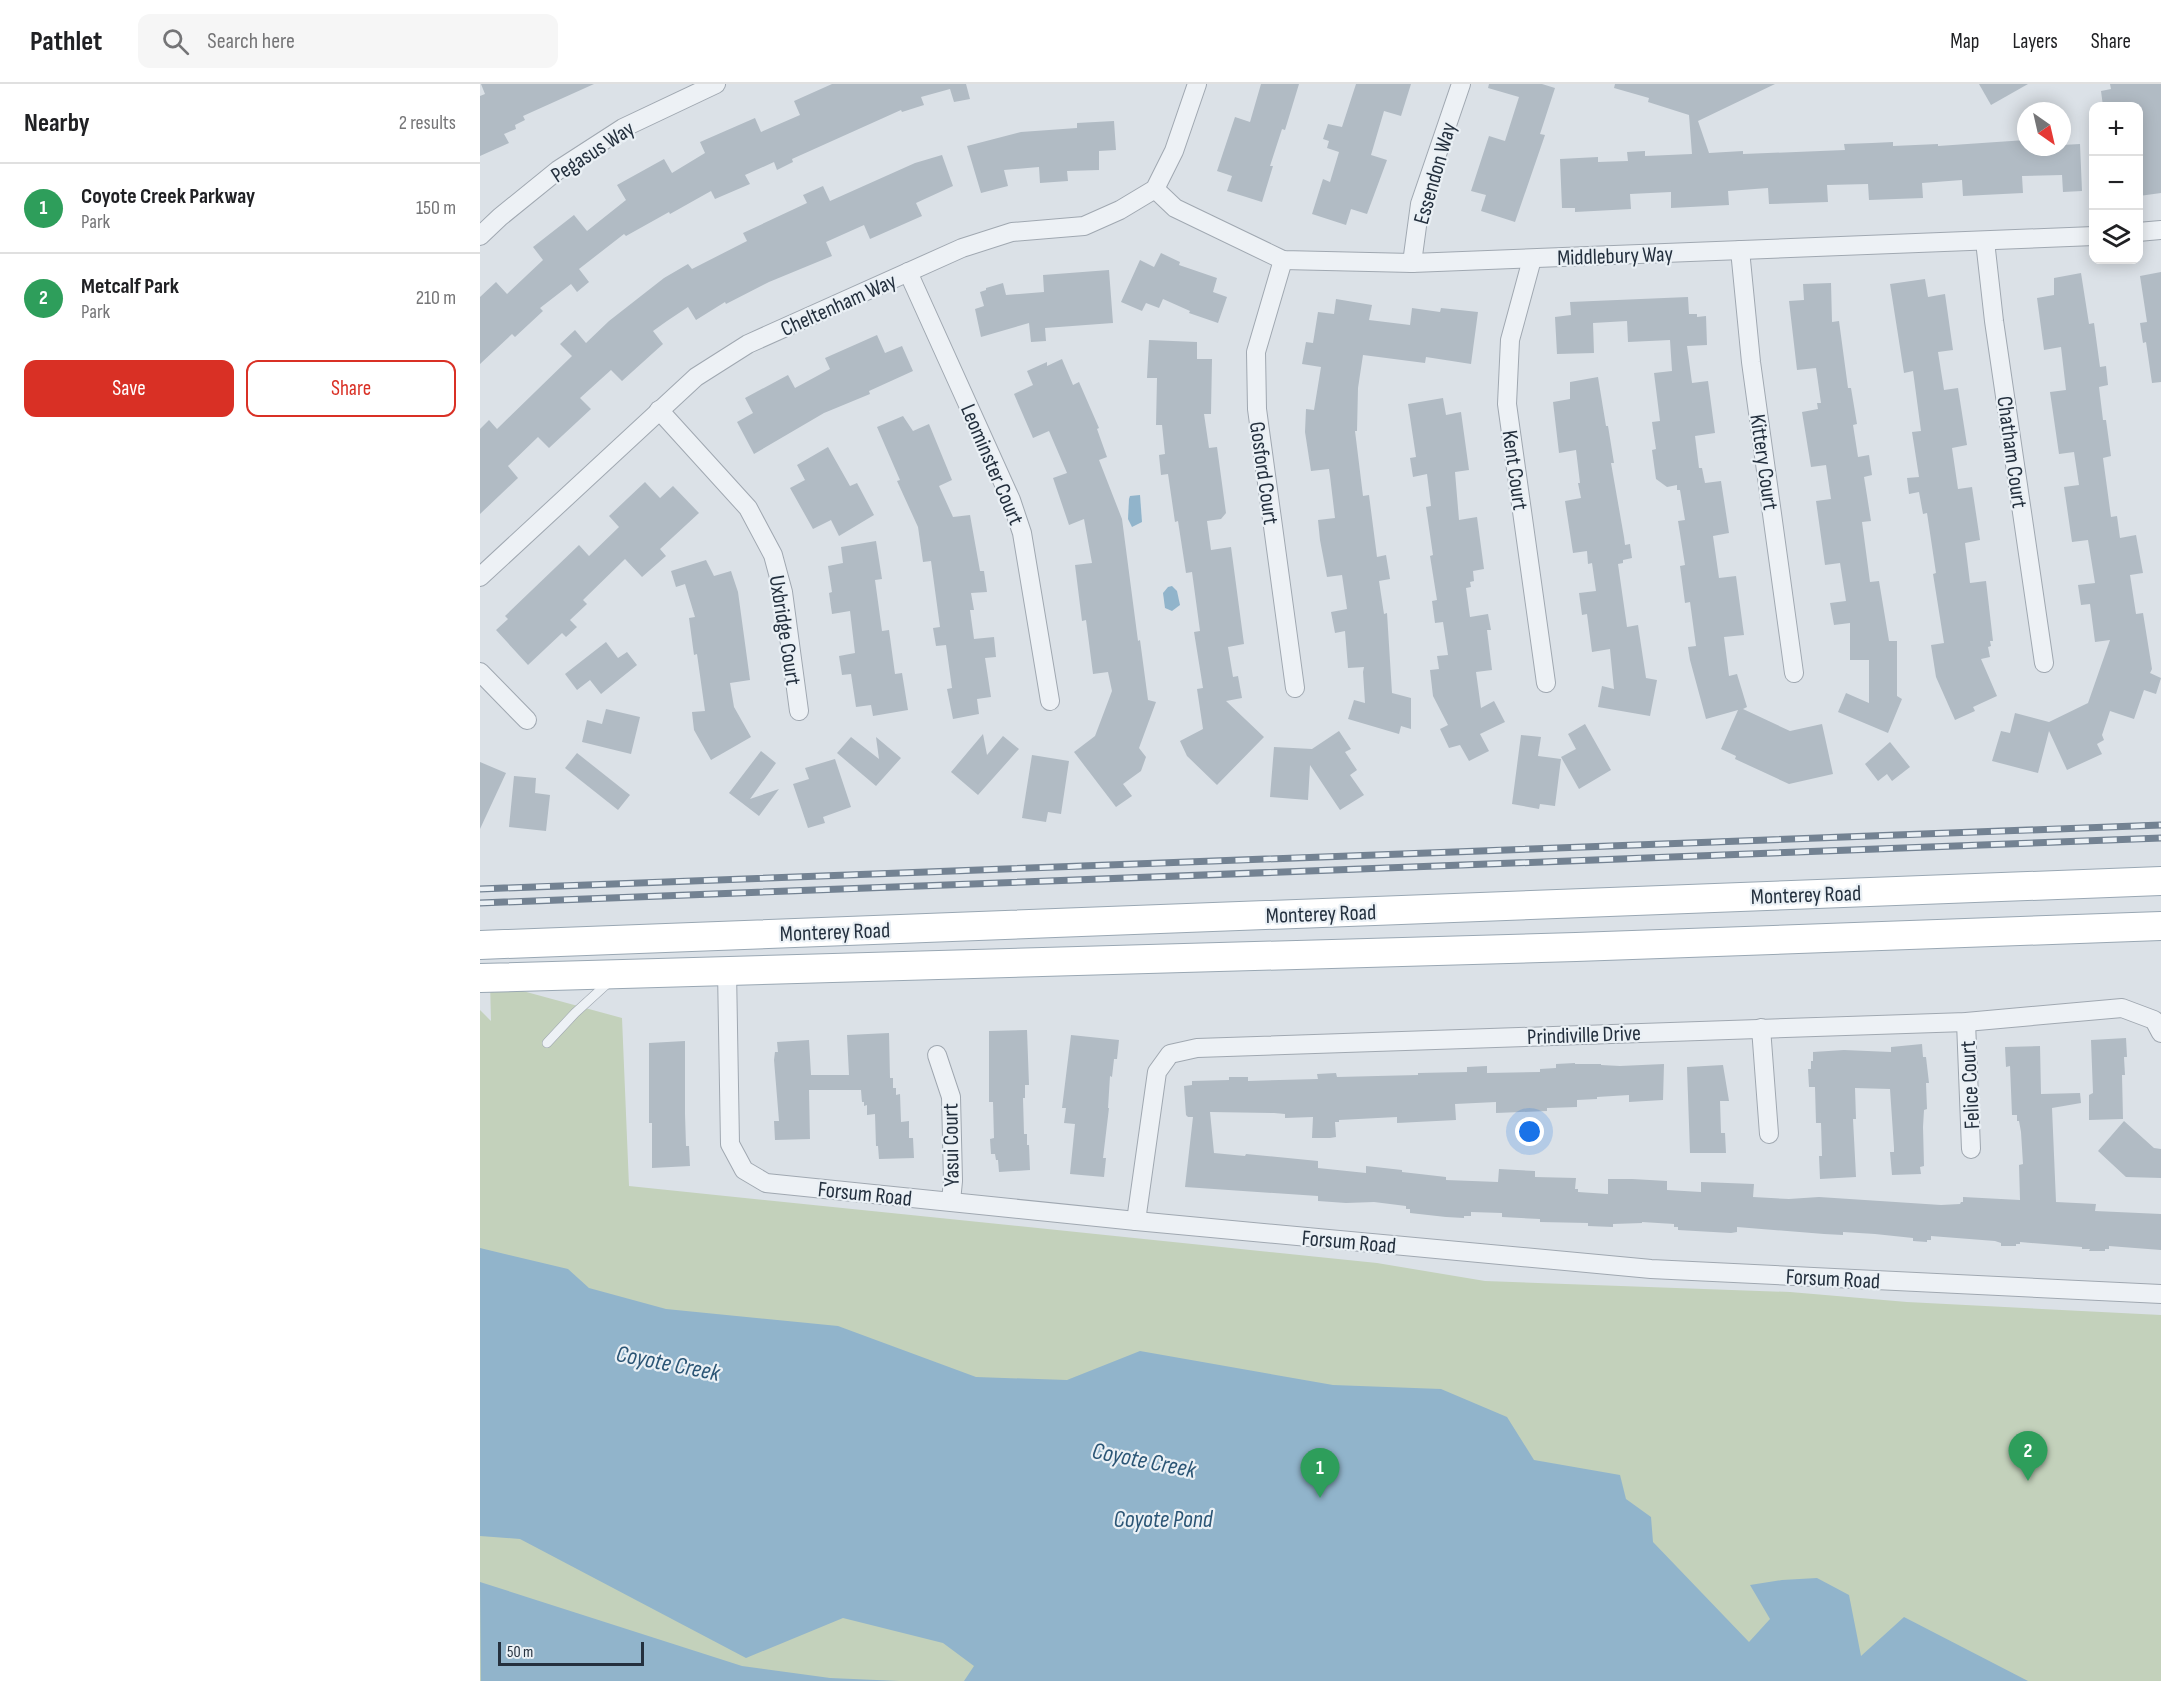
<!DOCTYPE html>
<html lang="en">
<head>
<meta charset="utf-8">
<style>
  :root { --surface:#fff; --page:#f6f6f6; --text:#202124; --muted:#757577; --line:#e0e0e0; --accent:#d93025 }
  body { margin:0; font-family:"Sofia Sans Condensed",sans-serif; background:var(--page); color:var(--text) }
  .controls { position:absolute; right:18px; top:18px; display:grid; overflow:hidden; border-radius:12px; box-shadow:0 3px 15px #0003 }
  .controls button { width:54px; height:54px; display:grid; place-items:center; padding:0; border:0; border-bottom:2px solid var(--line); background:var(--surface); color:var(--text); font:30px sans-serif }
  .compass { position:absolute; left:1537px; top:18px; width:54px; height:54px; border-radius:50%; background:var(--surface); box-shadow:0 3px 15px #0003; rotate:146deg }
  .scale { position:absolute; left:18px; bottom:15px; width:146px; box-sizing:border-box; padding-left:6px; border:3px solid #24303e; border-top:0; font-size:16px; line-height:21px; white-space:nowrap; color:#24303e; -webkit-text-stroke:4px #eaf0f5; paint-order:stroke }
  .you { position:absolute; left:1050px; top:1048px; width:21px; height:21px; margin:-15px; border:4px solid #fff; border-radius:50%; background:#1a73e8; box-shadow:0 0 0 9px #1a73e833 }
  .badge { display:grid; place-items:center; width:39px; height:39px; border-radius:50%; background:var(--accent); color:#fff; font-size:20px; font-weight:700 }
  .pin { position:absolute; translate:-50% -50px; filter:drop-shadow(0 2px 3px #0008) }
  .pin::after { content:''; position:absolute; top:32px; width:21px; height:18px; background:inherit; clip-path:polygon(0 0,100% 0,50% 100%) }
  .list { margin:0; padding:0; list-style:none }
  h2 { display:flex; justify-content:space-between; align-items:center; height:78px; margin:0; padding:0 24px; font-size:26px }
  h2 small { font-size:20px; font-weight:400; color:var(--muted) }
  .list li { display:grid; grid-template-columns:39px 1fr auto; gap:18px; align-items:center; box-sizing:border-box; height:90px; padding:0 24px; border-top:2px solid var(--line) }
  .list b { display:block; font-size:22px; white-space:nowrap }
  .list p { margin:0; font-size:20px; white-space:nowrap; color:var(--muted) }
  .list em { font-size:20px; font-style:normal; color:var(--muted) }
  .actions { display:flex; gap:12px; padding:18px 24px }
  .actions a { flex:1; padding:14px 0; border:2px solid var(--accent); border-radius:12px; text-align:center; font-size:21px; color:var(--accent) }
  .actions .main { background:var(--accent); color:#fff }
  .icon { flex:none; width:33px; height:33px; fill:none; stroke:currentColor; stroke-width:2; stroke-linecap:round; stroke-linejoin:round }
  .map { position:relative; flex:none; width:1681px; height:1597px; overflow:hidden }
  header { display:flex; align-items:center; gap:36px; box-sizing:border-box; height:84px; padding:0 30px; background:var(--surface); border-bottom:2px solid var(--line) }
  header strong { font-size:28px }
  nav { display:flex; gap:33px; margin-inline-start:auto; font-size:21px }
  .search { width:420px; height:54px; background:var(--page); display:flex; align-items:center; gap:15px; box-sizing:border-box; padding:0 21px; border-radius:12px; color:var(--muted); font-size:22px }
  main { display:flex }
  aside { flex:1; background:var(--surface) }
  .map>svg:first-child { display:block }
  .green { fill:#c3d1bb }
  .water { fill:#91b4cb }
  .building { fill:#b1bbc4 }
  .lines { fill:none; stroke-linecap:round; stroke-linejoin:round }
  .service-casing { stroke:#a0a8b1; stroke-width:10 }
  .minor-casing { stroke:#a0a8b1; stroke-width:20 }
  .primary-casing { stroke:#99a7b3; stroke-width:30 }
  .service { stroke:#edf1f5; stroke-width:9 }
  .minor { stroke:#edf1f5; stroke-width:18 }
  .primary { stroke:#fff; stroke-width:28 }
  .rail-casing { stroke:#738292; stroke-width:7 }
  .rail { stroke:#eaf0f5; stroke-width:4.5; stroke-dasharray:14; stroke-linecap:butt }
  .labels { text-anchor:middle; stroke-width:4.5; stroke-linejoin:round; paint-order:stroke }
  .street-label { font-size:22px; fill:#24303e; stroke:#eaf0f5 }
  .water-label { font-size:24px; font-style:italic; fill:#2b5575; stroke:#eaf0f5 }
</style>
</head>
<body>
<header>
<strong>Pathlet</strong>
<div class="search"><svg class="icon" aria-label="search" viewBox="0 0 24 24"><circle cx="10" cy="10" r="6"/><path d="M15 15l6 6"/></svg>Search here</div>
<nav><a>Map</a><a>Layers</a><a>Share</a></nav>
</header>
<main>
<aside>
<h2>Nearby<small>2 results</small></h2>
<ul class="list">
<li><span class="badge" style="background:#2e9e5b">1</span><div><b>Coyote Creek Parkway</b><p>Park</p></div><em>150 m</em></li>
<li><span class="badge" style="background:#2e9e5b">2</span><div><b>Metcalf Park</b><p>Park</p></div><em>210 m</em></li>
</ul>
<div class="actions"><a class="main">Save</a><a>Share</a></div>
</aside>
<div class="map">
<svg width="1681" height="1597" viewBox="0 0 1681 1597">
  <rect width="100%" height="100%" fill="#dbe1e7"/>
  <path class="green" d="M10,898L142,934L149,1102L897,1179L1005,1197L1310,1208L1427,1218L1681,1231V1597H0V926L11,937Z"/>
  <g class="water">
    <path d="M660,411L662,438L652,443L648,435L649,415L650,412Z"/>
    <path d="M692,502L697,507L700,521L692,527L685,524L683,509L688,503Z"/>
    <path d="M0,1164L88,1185L109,1204L186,1225L358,1242L496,1293L587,1296L660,1267L853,1301L961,1305L1027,1333L1054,1376L1140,1391L1146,1415L1171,1433L1173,1458L1269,1558L1290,1535L1270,1501L1302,1496L1337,1494L1369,1511L1381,1572L1424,1533L1548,1597H484L494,1582L463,1559L363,1534L266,1574L40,1455L0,1452Z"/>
    <path d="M0,1498L262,1582L350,1594L419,1597H1Z"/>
  </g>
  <g class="building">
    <path d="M1,0H114L43,32L45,36L35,41L36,45L24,50L29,59L0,72V12L5,10Z"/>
    <path d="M352,0H486L490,15L474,18L470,5L441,13L444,21L422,28L421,26L312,75L313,78L297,86L294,78L265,91L270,100L235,115L231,107L190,130L189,128L146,152L144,150L99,185L109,198L97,208L91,200L60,224L63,227L35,253L32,250L0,280V213L16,198L27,210L63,176L53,163L94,131L107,147L146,116L137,101L184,75L192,89L225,69L220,58L275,34L281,48L320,31L314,17Z"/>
    <path d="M781,0H819L805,46L802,45L790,82H793L782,118L747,107L752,92L737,87L755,33L770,38Z"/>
    <path d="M876,0H931L921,32L904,27L891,71L907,76L887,130L871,125L866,141L832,130L843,95L850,98L859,68L847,64L849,57L843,55L848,40L862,43Z"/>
    <path d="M1009,0H1062L1075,4L1060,50L1065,51L1035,138L1001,127L1006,111L991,107L1009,52L1025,57L1039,13L1008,4Z"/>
    <path d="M1135,0H1295L1218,37L1229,69L1263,67V70L1365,66L1364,60L1392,59L1413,58V62L1458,60V62L1546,56V63H1582V61L1600,60L1602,107L1583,108L1582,91L1542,92L1543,109L1483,112L1482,96L1442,99L1443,114L1389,116L1388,100L1347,101L1348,118L1289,120L1288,104L1248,107L1249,121L1191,124V108L1150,110L1151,125L1095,128V124H1082L1080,75L1118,73V78L1148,77L1147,68L1165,67V72L1212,70L1209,31L1168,18L1169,14L1134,4Z"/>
    <path d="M1499,0H1548L1511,21Z"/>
    <path d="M1630,0H1681V109L1659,112V20L1623,22L1621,7L1631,5Z"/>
    <path d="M634,37L636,66L619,67V86L587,87L588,97L560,99L559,83L524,86L528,102L501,109L487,62L541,48L597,44V39Z"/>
    <path d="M462,71L473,102L436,119L442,132L390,155L384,141L346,158L352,172L289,198L246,220L245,218L216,236L208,223L187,237L173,247L183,260L142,297L131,286L100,314L111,325L69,364L58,353L28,382L38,394L0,430V345L9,336L17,345L92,272L80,260L95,246L106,259L129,237L184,194L208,180L212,185L267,157L263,149L327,119L323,111L343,102L350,117L435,79Z"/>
    <path d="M681,169L700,178L699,181L737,194L733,208L747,213L738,239L709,229L710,227L683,215L679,224L666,219L662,227L641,218L660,176L674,183Z"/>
    <path d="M629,186L633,239L565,244L566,257L551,258L549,239L501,253L495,225L504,222L500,208L506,206V204L523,199L526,211L564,208L563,191Z"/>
    <path d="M1681,188V298L1672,299L1666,258L1663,259L1660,239L1667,238L1660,192Z"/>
    <path d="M1601,189L1609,240L1614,239L1620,283L1626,282L1628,301L1619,303L1623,336H1626L1631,372L1623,374L1631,433L1637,432L1640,454L1656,451L1663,489L1650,491L1656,530L1663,529L1672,585L1670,589L1681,594L1676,610L1664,606L1654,635L1630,627L1622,651L1624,656L1617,660L1622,670L1587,686L1569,647L1558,689L1512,677L1521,647L1530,649L1535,629L1569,638L1608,619L1630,556L1615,558L1610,520L1601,521L1598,501L1615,499L1608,456L1592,458L1584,403L1599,401L1594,368L1579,370L1570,308L1586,306L1581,263L1564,266L1557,214L1574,211V194Z"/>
    <path d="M1445,195L1448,213L1465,210L1473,266L1458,268L1464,306L1478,304L1487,361L1472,364L1478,405L1492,403L1500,456L1485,459L1490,499L1506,497L1513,557H1510L1511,562L1508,563L1510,573L1501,575L1517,612L1493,623L1495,627L1475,636L1456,593L1451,561L1464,559L1453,490L1456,489L1447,429L1443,430L1439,408L1429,410L1427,394L1439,393L1432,348L1441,347L1433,287L1424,289L1410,200Z"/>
    <path d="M1351,199L1352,238L1359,237L1368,304H1371L1377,340L1373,341L1378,373L1389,371L1392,391L1384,393L1391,437L1382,438L1390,498L1399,497L1409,557H1417V612L1422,615L1408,649L1358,628L1366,609L1389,619V576H1370V539L1354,541L1350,519L1366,517L1360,479L1345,481L1336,417L1351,415L1346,381L1331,383L1322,328L1338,325L1337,319H1341L1336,284L1317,286L1309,217L1324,216L1323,200Z"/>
    <path d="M1208,213L1209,230H1217V233L1226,232L1227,261L1207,262L1212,299L1228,297L1235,349L1215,352L1219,384H1222L1225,399L1241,397L1249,449L1233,452L1239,494L1256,492L1264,551L1244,553L1249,592L1257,590L1267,623L1263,625L1310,647L1342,640L1353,690L1309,700L1255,675L1256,672L1241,665L1258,626L1226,635L1210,576L1208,563L1216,562L1210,518L1205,519L1200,482L1205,481L1198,437L1205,436L1200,406H1197V401L1187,403L1176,395L1172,366L1176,365L1172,338L1180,337L1174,289L1192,287L1190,256L1148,258L1147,237L1113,239L1114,269L1077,270L1075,233L1091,231L1090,218Z"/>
    <path d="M856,215L892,221L889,236L930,241L932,224L960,228L961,224L998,228L991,280L946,273L945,279L883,271L878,304L877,347H875L883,412L889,411L897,473L906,471L910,495L899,497L904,530L907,529L912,609L931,614V645L921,642L919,650L868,635L874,616L885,619L883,588L884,583L868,584L865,547L855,549L851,528L867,525L862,491L847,493L840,456L838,436L855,434L850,392L849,385L831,387L825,348L826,325L834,326L841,283L822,280L826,258L833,259L838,228L854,230Z"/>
    <path d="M397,251L405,269L422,262L433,287L389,307L390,310L344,329L274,370L257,338L273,329L265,314L308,291L315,304L350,285L345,274Z"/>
    <path d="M669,256L717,258V275H732L731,330H724L729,364L737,363L746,429L741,435L727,437L731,466L751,463L764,560L748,563L753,593L758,592L762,614L746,617L784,653L737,701L707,672L700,657L723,645L717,605L723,604L714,548L720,547L712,488L706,489L698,437L695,438L688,390L681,391L679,371L685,370L682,341H676L677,294H667Z"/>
    <path d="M582,275L593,301L599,298L619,344L617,345L627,373L619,376L642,435L658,557L660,556L668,616L676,618L659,664L666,673L661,687L643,700L652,712L636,723L594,668L615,652L632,607L628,588L613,590L606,536L602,537L595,481L612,479L604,435L589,441L573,394L587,389L569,347L553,354L534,310L553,301L547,287L567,278V282Z"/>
    <path d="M1118,293L1126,342H1128L1134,379H1131L1144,453L1145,461L1150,460L1152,474L1143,476V479L1138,480L1147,543L1158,541L1166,594L1177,596L1170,632L1118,623L1122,602L1134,605L1130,565L1112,568L1107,530L1102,531L1099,509L1116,507L1112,479L1108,480L1107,467L1093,469L1085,417L1101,414L1098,399H1100L1096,366L1079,369L1073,318L1090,315V298Z"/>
    <path d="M963,314L966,331L981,328L989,386L975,388L979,436L997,433L1004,485L993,487L994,497L990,498L991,503L986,504L990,533L1008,530L1011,546H1007L1012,586L996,588L1001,624L1014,617L1025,638L1000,650L1009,667L989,677L980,661L969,664L960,645L968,641L953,612L950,586L959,585L957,572L968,571L963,538L955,539L952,517L957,516L950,472L953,471L946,423L951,422L947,390L933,393L930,374L936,373L928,320Z"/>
    <path d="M423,332L433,347L449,340L472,396L459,402L473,433L490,431L500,487H504L507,508L491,509L494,526H490L494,555L514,553L516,573L505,574L511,613L497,615L499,630L473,635L467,605L472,604L466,561L456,562L453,544L460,543L451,477L443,478L438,443L417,397L420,396L397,343Z"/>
    <path d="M348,363L370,402L377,399L394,431L359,452L351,436L333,445L310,404L325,396L317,381Z"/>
    <path d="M165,398L180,414L193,402L219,429L180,465L186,472L162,493L145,475L103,516L107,520L90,536L97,543L86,553L82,549L48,581L16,546L28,535L25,532L99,461L109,472L139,443L129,432Z"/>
    <path d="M396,457L402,495L395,496L402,547L409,546L415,590L422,589L428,626L393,632L391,621L376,623L371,590L362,591L359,572L375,569L370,527L352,530L349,509L352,508L348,482L363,479L361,463Z"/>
    <path d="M226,476L234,492L251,487L258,508L270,596L250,599L254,623L271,653L231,676L214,646L212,628L225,627L217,570L214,571L209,534L215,533L205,500L196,503L191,487Z"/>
    <path d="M126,558L138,574L147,568L157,581L121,610L110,596L97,606L85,590Z"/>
    <path d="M126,625L160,633L151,670L102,658L107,636L122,640Z"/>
    <path d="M1105,640L1131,686L1099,705L1081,673L1096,665L1088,650Z"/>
    <path d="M859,647L871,665L865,668L877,686L870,691L884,711L860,726L830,681L828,716L790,713L794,663L832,665Z"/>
    <path d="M503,650L507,671L523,652L539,665L498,711L471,688Z"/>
    <path d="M1041,651L1061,653L1058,672L1081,675L1075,722L1060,720L1059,725L1032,720Z"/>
    <path d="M371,653L399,675L396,653L421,674L396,702L357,669Z"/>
    <path d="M1410,658L1430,683L1412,697L1407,690L1398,697L1385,680Z"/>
    <path d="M281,667L296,679L270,715L299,705L279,732L249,709Z"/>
    <path d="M97,669L150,711L138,726L85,684Z"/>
    <path d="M552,671L589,677L581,730L568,728L566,738L542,734Z"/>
    <path d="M355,675L371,723L343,733L345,739L328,744L313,700L329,695L325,684Z"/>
    <path d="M0,678L26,689L0,745Z"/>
    <path d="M34,692L56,694L55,709L70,711L66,747L29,743Z"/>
    <path d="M547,946L549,1001H545V1014H543L544,1050H547V1061H549L550,1086L519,1088L518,1076H516L515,1070H511L510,1055L514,1054L513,1018H509V947Z"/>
    <path d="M409,949L410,994H413V1004H416V1011L420,1010L421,1038L429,1037V1054H433L434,1074L399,1075L398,1062H396L395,1030L387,1031V1021L384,1022V1018H382L381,1006H329L330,1055L295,1056L294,1037H299L294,976L295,968H298L297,958L329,956L331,991H369L367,951Z"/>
    <path d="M591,951L639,956L637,975H634L632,993L630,992L628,1024H629L623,1074H626L624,1093L590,1090L595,1040L584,1039L586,1024H582Z"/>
    <path d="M1646,954L1647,973H1644L1645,991H1642L1643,1035L1609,1036V1011L1613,1009L1611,956Z"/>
    <path d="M205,957V1030L206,1062H209L210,1082L172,1084V1039H169V959Z"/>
    <path d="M1442,960L1443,973H1446L1449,999H1446L1447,1025L1444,1026L1443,1043L1444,1082L1440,1083L1441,1090L1412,1091L1410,1068H1414V1064L1410,1005L1375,1004L1376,1035H1373L1376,1093L1340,1095L1339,1072H1342L1341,1039H1336L1335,1003H1329L1328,985H1331V977H1333V968L1364,966L1411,968V963Z"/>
    <path d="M1560,962L1561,1010L1600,1009L1601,1019L1572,1024L1576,1118L1616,1120L1615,1127L1681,1130V1166L1629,1162V1165H1625V1167H1609L1610,1165H1602V1163L1540,1158V1160H1536V1162H1521V1159L1515,1157L1451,1152V1156H1447V1158L1433,1157V1154L1395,1150L1363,1148V1151L1344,1150L1257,1143V1148L1251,1149L1198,1146V1143H1194V1140L1162,1138V1139L1133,1140V1143L1108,1142V1139L1060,1138V1135L1022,1133V1129L991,1128V1132H984V1134L966,1133L930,1129V1125H926V1122L894,1118L866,1119L838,1117V1112L705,1103L713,1033H708L706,1031L704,1002L712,1001V997L749,996V993H768V997L838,995L837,990L856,989L857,993L938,991V989L987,988V983L1007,982V989L1060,988V985L1076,984V980L1095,979V980H1121V981L1140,982L1184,980L1183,1016L1149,1018V1011L1117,1013V1015L1097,1016V1023L1067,1024V1027L1016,1029V1018L975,1020L976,1036L917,1039V1033L859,1036V1038H855L856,1053L850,1054H832L833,1033L805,1034V1030L794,1029L730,1028L734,1069L765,1072L766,1070L838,1077V1084L886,1089V1082L922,1086V1088L966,1093V1096L1018,1098L1019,1085L1055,1087V1093L1096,1094L1095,1105H1098V1108L1128,1110V1095H1152L1187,1097V1106L1221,1108V1098L1274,1100L1273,1113L1309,1115L1339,1113L1461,1121L1480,1120L1481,1118H1483V1113L1540,1116L1539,1081L1543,1080L1541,1048L1539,1037H1537V1031H1532L1530,982L1526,983L1525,963Z"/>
    <path d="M1243,981L1249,1017H1240L1241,1049H1245L1246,1069H1210L1207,983Z"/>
    <path d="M1644,1037L1674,1064L1681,1065V1094L1646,1093L1618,1067Z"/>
  </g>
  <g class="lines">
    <defs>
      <path id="service" d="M67,959L95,929L129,898"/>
      <g id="minor">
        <path d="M675,105L695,124L803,176L932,179L1614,152"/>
        <path d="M1658,148L1681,146"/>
        <path d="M0,152L20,133L78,86L143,44L236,0"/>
        <path d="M1505,157L1514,237L1564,579"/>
        <path d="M1260,166L1271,278L1314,589"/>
        <path d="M1052,175L1030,256L1027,320L1066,599"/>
        <path d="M803,176L776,268L777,325L815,604"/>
        <path d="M932,179L940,120L981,0"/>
        <path d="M428,188L531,416L542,449L570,617"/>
        <path d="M179,326L268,424L293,471L303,508L319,627"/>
        <path d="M0,493L216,293L268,260L482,164L532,148L604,142L640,126L675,105L694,67L717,0"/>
        <path d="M0,588L47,636"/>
        <path d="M247,886L250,1060L264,1086L286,1099L656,1137L1171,1185L1681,1210"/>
        <path d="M1486,938L1491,1065"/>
        <path d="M1281,944L1289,1050"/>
        <path d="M457,971L471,1013L473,1097L471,1117"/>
        <path d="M656,1137L677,988L690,970L717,964L1486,938L1642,924L1674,936L1681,949"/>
      </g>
      <g id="primary">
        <path d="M0,861L1681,797"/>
        <path d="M0,894L1096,863L1681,842"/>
      </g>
    </defs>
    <use href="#service" class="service-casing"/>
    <use href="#minor" class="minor-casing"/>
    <use href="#primary" class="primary-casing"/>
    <use href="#service" class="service"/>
    <use href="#minor" class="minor"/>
    <use href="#primary" class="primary"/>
    <defs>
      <g id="rail">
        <path d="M0,805L1681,741"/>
        <path d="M0,819L1681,754"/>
      </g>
    </defs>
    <use href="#rail" class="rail-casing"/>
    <use href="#rail" class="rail"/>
  </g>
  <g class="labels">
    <g class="street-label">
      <text transform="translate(112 67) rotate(-33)" y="8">Pegasus Way</text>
      <text transform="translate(954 89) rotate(-74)" y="8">Essendon Way</text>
      <text transform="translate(1135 171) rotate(-2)" y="8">Middlebury Way</text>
      <text transform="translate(358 220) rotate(-24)" y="8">Cheltenham Way</text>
      <text transform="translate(1533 368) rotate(82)" y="8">Chatham Court</text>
      <text transform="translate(1285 378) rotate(82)" y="8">Kittery Court</text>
      <text transform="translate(513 380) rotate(67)" y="8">Leominster Court</text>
      <text transform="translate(1036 386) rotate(82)" y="8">Kent Court</text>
      <text transform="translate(785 389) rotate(82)" y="8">Gosford Court</text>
      <text transform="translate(306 546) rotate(81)" y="8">Uxbridge Court</text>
      <text transform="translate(1326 810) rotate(-2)" y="8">Monterey Road</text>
      <text transform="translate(841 829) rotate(-2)" y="8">Monterey Road</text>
      <text transform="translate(355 847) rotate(-2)" y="8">Monterey Road</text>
      <text transform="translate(1104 950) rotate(-2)" y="8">Prindiville Drive</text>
      <text transform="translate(1489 1001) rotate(-93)" y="8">Felice Court</text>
      <text transform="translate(470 1061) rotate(-91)" y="8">Yasui Court</text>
      <text transform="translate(385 1109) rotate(6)" y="8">Forsum Road</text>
      <text transform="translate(869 1157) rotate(5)" y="8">Forsum Road</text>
      <text transform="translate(1353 1194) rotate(3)" y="8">Forsum Road</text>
    </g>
    <g class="water-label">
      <text transform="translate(188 1279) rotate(11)" y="8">Coyote Creek</text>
      <text transform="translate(664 1376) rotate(11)" y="8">Coyote Creek</text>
      <text x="683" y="1443">Coyote Pond</text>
    </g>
  </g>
</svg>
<div class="controls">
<button>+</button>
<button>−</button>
<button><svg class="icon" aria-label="layers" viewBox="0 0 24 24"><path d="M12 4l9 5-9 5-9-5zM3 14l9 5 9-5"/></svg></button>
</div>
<svg class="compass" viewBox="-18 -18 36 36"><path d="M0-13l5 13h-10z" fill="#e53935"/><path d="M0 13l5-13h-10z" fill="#757577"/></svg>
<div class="scale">50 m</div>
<div class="you"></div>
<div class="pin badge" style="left:840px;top:1414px;background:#2e9e5b">1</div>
<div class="pin badge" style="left:1548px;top:1397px;background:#2e9e5b">2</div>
</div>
</main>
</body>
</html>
